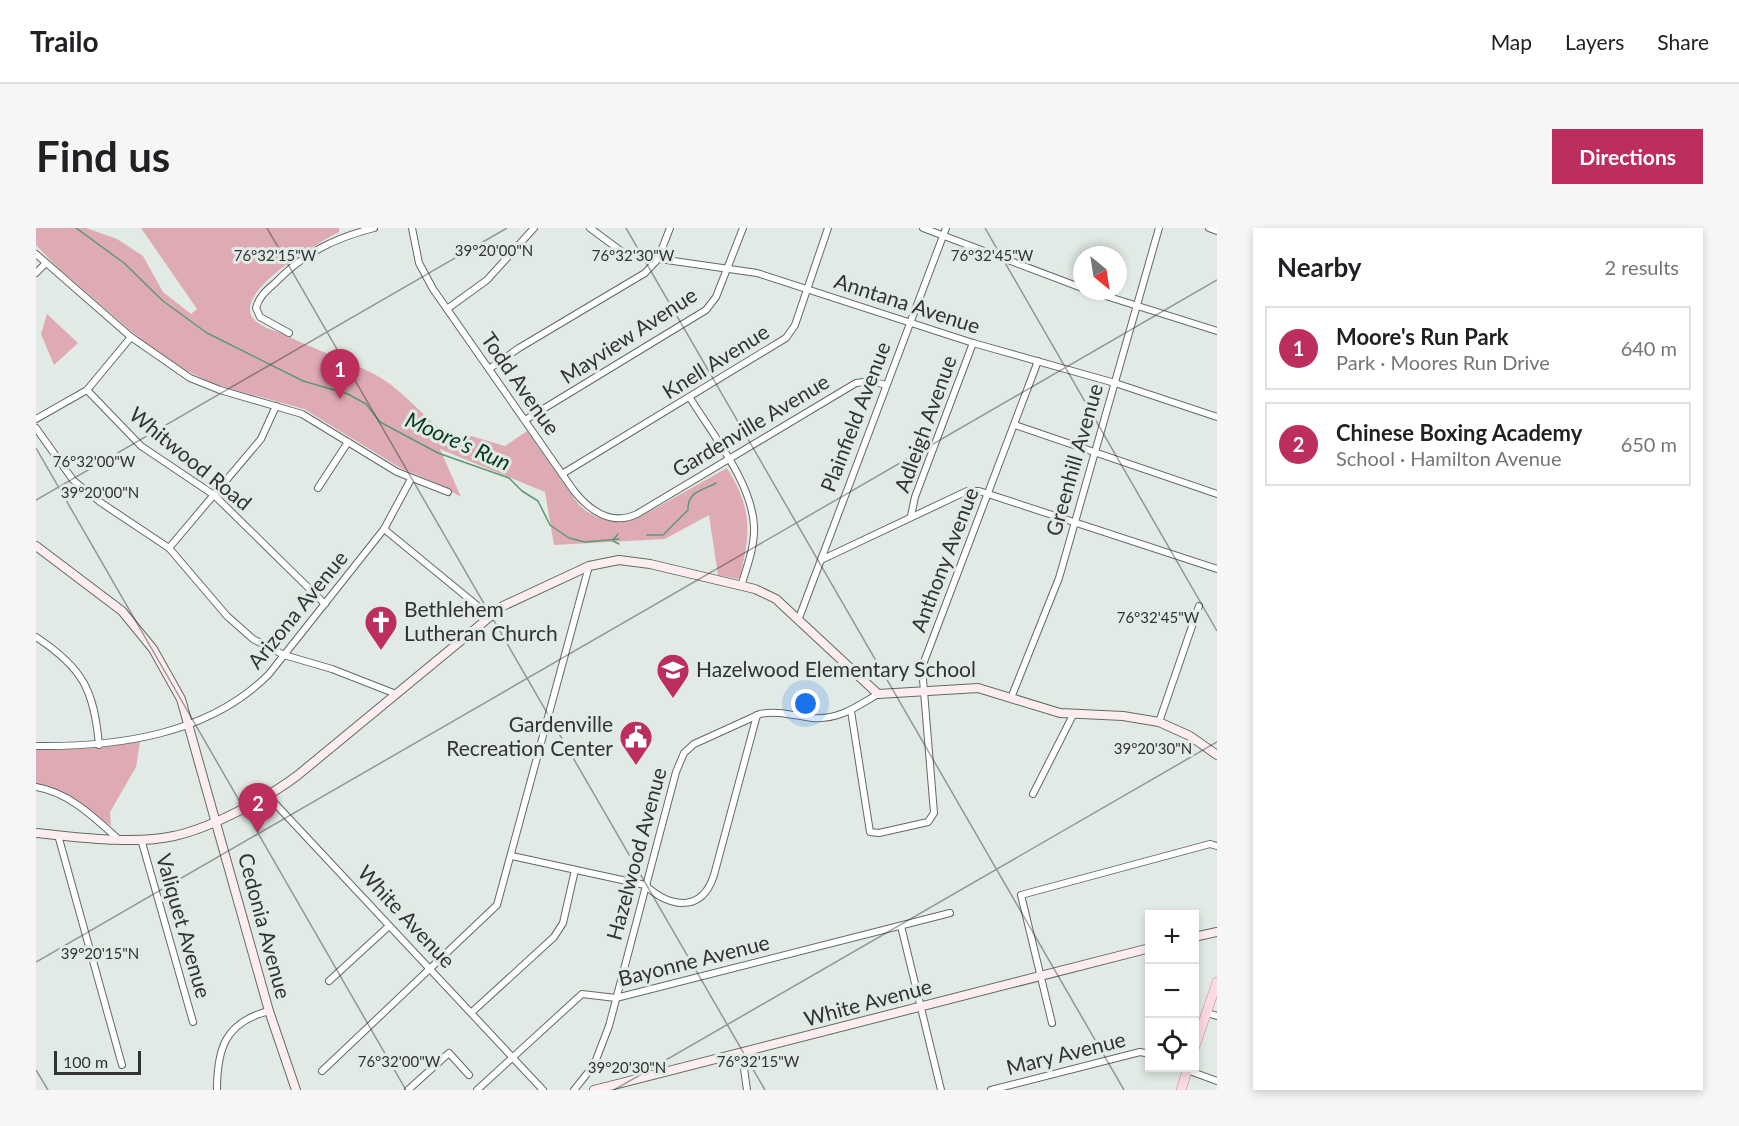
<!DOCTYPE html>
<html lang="en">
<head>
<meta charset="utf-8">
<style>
  :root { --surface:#fff; --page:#f6f6f6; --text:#202124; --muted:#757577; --line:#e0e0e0; --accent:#bc2e5c }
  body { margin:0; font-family:Lato,sans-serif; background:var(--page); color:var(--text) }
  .controls { position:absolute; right:18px; bottom:18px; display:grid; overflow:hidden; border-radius:0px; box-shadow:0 3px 9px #0003 }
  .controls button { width:54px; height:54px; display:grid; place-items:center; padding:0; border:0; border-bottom:2px solid var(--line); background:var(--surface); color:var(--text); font:30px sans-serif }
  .compass { position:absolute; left:1037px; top:18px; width:54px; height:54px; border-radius:50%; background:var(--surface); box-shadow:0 3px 9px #0003; rotate:150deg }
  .scale { position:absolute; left:18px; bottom:15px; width:87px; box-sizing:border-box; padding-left:6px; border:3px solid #313432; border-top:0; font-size:16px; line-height:21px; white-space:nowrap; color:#313432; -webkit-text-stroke:4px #e1eae4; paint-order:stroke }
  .you { position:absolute; left:770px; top:476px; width:21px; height:21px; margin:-15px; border:4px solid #fff; border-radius:50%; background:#1a73e8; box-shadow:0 0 0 9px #1a73e833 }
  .badge { display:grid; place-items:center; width:39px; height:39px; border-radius:50%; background:var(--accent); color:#fff; font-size:20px; font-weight:700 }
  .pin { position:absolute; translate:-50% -50px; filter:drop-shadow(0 2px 3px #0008) }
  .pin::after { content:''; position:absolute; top:32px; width:21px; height:18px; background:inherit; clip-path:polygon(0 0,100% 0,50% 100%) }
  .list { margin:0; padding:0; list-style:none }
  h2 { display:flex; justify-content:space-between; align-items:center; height:78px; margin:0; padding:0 24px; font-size:26px }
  h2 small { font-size:20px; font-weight:400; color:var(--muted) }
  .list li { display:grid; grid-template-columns:39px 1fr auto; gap:18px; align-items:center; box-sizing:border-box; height:84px; margin:0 12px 12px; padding:0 12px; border:2px solid var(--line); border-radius:0px }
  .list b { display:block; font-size:22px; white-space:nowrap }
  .list p { margin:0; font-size:20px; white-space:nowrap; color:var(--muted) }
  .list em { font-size:20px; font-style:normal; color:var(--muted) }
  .icon { flex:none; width:33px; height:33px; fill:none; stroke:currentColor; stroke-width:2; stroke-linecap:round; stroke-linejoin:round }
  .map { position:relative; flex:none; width:1181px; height:862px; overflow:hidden; border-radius:0px }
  header { display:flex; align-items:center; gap:36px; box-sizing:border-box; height:84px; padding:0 30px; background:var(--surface); border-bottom:2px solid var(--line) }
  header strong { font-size:28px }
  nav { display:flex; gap:33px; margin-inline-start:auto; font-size:21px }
  .intro { display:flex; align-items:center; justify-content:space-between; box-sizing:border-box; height:144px; padding:0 36px }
  h1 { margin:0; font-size:42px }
  .button { padding:15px 27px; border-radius:0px; background:var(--accent); color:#fff; font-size:21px; font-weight:700 }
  main { display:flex; gap:36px; padding:0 36px }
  aside { flex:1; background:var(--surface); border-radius:0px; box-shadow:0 3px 9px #0003 }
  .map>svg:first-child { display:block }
  .green { fill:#deabb4 }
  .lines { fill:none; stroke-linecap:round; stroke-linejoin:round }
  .stream { stroke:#5b9a72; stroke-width:1.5 }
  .street-casing { stroke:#626a64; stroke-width:8 }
  .secondary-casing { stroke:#626a64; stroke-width:10 }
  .primary-casing { stroke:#b49096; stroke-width:10 }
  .street { stroke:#fff; stroke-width:6 }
  .secondary { stroke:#feedf0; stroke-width:8 }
  .primary { stroke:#fddae0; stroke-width:9 }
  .ticks { fill:none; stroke:#313432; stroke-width:1.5; stroke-opacity:0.45 }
  .labels { text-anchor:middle; stroke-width:6; stroke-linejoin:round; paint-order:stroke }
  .street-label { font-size:21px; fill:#313432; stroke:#e1eae4 }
  .poi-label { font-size:21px; fill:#313432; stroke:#e1eae4; text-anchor:start }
  .water-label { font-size:22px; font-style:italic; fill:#04391e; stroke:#e1eae4 }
  .ticks-label { font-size:15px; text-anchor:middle; fill:#313432; stroke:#e1eae4; stroke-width:6; stroke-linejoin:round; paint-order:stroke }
</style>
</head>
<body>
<header>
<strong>Trailo</strong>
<nav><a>Map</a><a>Layers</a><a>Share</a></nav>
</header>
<div class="intro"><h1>Find us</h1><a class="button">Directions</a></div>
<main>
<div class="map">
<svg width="1181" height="862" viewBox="0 0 1181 862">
  <rect width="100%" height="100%" fill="#e1eae4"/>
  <g class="green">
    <path d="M0,0H50L81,11L107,28L127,64L155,86L161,81L105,0H303V4C285,13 185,69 222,95C229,100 239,103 247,106C274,120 309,131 338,146C372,164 393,198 426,218L435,208L469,218L491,203L543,277C562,294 581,297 604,289L691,240C716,281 715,302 704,349L702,351L682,347L673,287L629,311L518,317L509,264L404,221L425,269L405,257L366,241L268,181L178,156L143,139L109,115L20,38L0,17Z"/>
    <path d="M11,86L42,115L18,137L5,106Z"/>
    <path d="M104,514L100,539L74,584L75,598C62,588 50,585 38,577C20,567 23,563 0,559V520Z"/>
  </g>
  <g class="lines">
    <g class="stream">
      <path d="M40,0L88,35L127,73L171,105L267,153L312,166L330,176L344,194L402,225L473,250L486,263L502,273L514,297L533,310L549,314L583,311"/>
      <path d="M611,307H627L652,282C651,263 668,262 680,255"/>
      <path d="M577,312L582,306"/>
      <path d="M577,313L583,316"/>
    </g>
    <defs>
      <g id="street">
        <path d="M376,0L383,35L397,61L538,263C554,283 576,298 601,286L820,155L835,153L850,157"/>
        <path d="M554,0L589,26L721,45L937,115L1079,155L1181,189"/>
        <path d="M887,0L1046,60"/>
        <path d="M1173,0L1181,3"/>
        <path d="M0,26L95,109L154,150L184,162L266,186L361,244L412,264"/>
        <path d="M0,45L9,36"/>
        <path d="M1054,63L1181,103"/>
        <path d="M411,81L451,52L498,0"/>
        <path d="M253,105L224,89L220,80C223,68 232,61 240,54C268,25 299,10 338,0"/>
        <path d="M453,141L483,120L609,45L622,31L634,0"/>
        <path d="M51,162L105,218L178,267L289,376"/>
        <path d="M654,170C677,207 716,255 718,298C719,318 711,339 705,358"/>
        <path d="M0,191L51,162L95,109"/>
        <path d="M489,192L670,82L680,69L707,0"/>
        <path d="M979,197L1181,266"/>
        <path d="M0,200L37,252L64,274L133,320L191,388L217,411L248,427L296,441L360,466"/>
        <path d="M526,246L750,110L759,97L792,0"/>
        <path d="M282,260L312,214"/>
        <path d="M875,288L879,269L937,115"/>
        <path d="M348,301L454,388"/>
        <path d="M133,320L225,211L240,178"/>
        <path d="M785,332L931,263H943L1181,341"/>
        <path d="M763,390L910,0"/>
        <path d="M0,409C47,440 58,462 63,517"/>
        <path d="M975,470L1023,350L1123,0"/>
        <path d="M815,483L834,604L843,605L892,594L898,585L886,439L1002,133"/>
        <path d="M1123,494L1163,378"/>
        <path d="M0,518C81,519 173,507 233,446L348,301L375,251"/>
        <path d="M0,559C32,564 58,589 81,610"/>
        <path d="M997,566L1037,487"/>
        <path d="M232,568L507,862"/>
        <path d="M22,607L86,837"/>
        <path d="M105,611L157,794"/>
        <path d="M476,628L609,657C634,680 666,685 678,647L721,487"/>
        <path d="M865,698L905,862"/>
        <path d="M293,753L353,698"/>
        <path d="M436,784L518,709L527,695L539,642"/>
        <path d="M1171,785L1181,788"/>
        <path d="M1016,795L985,667L1174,616L1181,618"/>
        <path d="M706,826L711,862"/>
        <path d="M1151,842L1181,853"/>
        <path d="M286,843L461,677L553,338"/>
        <path d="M181,862C181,821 189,794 233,783"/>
        <path d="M372,862L413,825L433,847"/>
        <path d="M441,862L546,766L580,770L914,685"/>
        <path d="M538,862L558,837L573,798L640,544L648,525L658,516L724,486C742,482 759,488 776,490C803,492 820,479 842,466"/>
        <path d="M955,862L1104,824L1114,826"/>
      </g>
      <g id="secondary">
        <path d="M0,318L86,383L117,421L145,471L233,783L260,862"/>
        <path d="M0,605C42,609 97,617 138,608C175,600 232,570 262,547L467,378L553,338L583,332L614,336L719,361L740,371L842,466L942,460L1024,485L1087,488L1123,494L1154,508L1181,527"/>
        <path d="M1158,709L1181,704"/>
        <path d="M558,862L1114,720"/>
      </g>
      <g id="primary">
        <path d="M1158,821L1181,754"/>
        <path d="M1145,862L1152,840"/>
      </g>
    </defs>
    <use href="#street" class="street-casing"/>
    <use href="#secondary" class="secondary-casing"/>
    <use href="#primary" class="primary-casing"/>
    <use href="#street" class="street"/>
    <use href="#secondary" class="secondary"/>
    <use href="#primary" class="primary"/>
  </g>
  <path class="ticks" d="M231,0L729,862M590,0L1088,862M949,0L1181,403M0,220L370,862M0,272L471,0M0,734L1181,52M0,842L12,862M578,862L1181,514"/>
  <defs>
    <symbol id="church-pin" viewBox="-11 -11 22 30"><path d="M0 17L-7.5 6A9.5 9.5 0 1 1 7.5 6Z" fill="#bc2e5c" stroke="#e1eae4"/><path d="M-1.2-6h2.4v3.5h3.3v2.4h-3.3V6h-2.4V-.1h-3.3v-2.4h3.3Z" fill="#fff"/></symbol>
    <symbol id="school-pin" viewBox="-11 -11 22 30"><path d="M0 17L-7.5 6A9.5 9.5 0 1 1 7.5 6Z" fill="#bc2e5c" stroke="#e1eae4"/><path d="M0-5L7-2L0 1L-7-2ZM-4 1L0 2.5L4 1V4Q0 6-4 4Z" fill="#fff"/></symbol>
    <symbol id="civic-pin" viewBox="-11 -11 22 30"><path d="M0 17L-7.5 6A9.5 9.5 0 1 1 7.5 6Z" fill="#bc2e5c" stroke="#e1eae4"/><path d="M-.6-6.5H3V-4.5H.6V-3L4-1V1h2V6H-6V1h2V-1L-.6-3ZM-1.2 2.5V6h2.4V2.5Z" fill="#fff"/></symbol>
  </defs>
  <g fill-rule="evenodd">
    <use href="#church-pin" x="326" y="375" width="38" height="52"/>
    <use href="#school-pin" x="618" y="423" width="38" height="52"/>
    <use href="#civic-pin" x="581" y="490" width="38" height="52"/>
  </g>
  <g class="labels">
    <g class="street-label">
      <text transform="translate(871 76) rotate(18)" y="7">Anntana Avenue</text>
      <text transform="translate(593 108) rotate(-33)" y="7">Mayview Avenue</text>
      <text transform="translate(680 134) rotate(-32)" y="7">Knell Avenue</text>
      <text transform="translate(484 156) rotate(55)" y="7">Todd Avenue</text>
      <text transform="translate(820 189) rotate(-69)" y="7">Plainfield Avenue</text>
      <text transform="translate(890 196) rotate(-70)" y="7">Adleigh Avenue</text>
      <text transform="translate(715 198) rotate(-31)" y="7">Gardenville Avenue</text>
      <text transform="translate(154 231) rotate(39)" y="7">Whitwood Road</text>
      <text transform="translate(1039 232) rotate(-74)" y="7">Greenhill Avenue</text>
      <text transform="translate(909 332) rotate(-69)" y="7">Anthony Avenue</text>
      <text transform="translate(262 382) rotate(-51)" y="7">Arizona Avenue</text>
      <text transform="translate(601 626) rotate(-75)" y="7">Hazelwood Avenue</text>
      <text transform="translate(370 689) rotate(47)" y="7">White Avenue</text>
      <text transform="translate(147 698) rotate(74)" y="7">Valiquet Avenue</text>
      <text transform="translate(228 698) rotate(75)" y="7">Cedonia Avenue</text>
      <text transform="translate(658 733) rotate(-14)" y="7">Bayonne Avenue</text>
      <text transform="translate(832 775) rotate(-15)" y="7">White Avenue</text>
      <text transform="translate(1030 826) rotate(-14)" y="7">Mary Avenue</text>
    </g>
    <g class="poi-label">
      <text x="368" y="389">Bethlehem<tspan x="368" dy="24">Lutheran Church</tspan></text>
      <text x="660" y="449">Hazelwood Elementary School</text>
      <text x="577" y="504" text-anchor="end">Gardenville<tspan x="577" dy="24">Recreation Center</tspan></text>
    </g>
    <g class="water-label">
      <text transform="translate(422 213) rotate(24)" y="8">Moore's Run</text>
    </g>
  </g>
  <g class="ticks-label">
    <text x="458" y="28">39°20'00"N</text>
    <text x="239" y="33">76°32'15"W</text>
    <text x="597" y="33">76°32'30"W</text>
    <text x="956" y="33">76°32'45"W</text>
    <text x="58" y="239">76°32'00"W</text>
    <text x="64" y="270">39°20'00"N</text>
    <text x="1122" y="395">76°32'45"W</text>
    <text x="1117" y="526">39°20'30"N</text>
    <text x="64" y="731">39°20'15"N</text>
    <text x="363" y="839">76°32'00"W</text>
    <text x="722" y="839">76°32'15"W</text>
    <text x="591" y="845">39°20'30"N</text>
  </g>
</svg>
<div class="controls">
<button>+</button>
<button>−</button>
<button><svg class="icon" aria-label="locate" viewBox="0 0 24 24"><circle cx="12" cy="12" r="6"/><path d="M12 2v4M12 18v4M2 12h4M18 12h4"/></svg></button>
</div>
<svg class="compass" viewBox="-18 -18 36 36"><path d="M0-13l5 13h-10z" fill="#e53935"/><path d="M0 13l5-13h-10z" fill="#757577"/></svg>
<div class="scale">100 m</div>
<div class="you"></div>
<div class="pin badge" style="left:304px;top:171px">1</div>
<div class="pin badge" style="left:222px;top:605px">2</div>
</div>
<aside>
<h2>Nearby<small>2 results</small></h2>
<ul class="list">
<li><span class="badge">1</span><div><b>Moore's Run Park</b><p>Park · Moores Run Drive</p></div><em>640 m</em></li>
<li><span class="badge">2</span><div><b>Chinese Boxing Academy</b><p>School · Hamilton Avenue</p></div><em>650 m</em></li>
</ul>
</aside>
</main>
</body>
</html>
